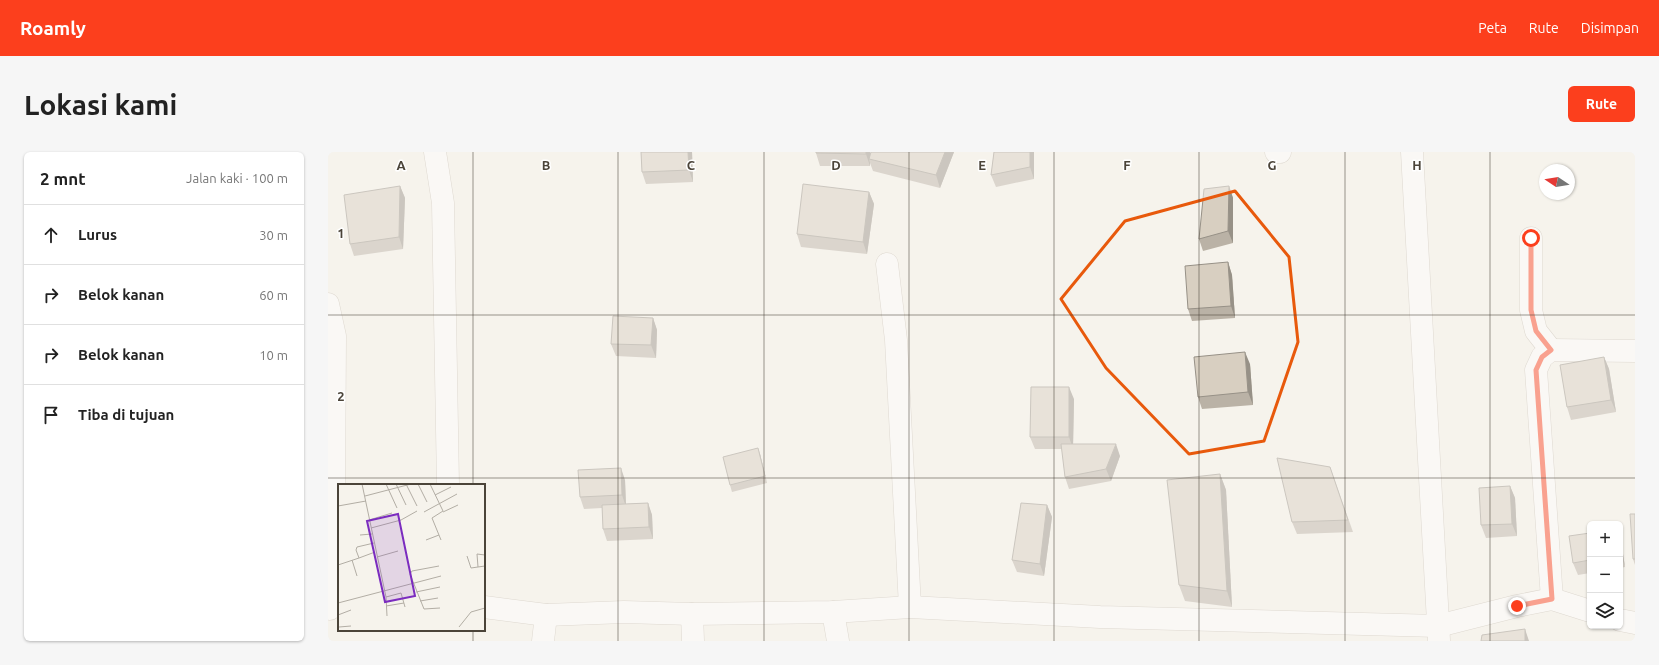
<!DOCTYPE html>
<html lang="id">
<head>
<meta charset="utf-8">
<style>
  :root { --surface:#fff; --page:#f6f6f6; --text:#222; --muted:#767676; --line:#e0e0e0; --accent:#fc3f1d }
  body { margin:0; font-family:Ubuntu,sans-serif; background:var(--page); color:var(--text) }
  .controls { position:absolute; right:12px; bottom:12px; display:grid; overflow:hidden; border-radius:6px; box-shadow:0 1px 3px #0004 }
  .controls button { width:36px; height:36px; display:grid; place-items:center; padding:0; border:0; border-bottom:1px solid var(--line); background:var(--surface); color:var(--text); font:20px sans-serif }
  .compass { position:absolute; left:1211px; top:12px; width:36px; height:36px; border-radius:50%; background:var(--surface); box-shadow:0 1px 3px #0004; rotate:282deg }
  .stop { position:absolute; width:12px; height:12px; margin:-9px; border:3px solid #fc3f1d; border-radius:50%; background:#fff }
  .stop.end { background:#fc3f1d; border-color:#fff; box-shadow:0 1px 4px #0008 }
  .list { margin:0; padding:0; list-style:none }
  h2 { display:flex; justify-content:space-between; align-items:center; height:52px; margin:0; padding:0 16px; font-size:17px }
  h2 small { font-size:13px; font-weight:400; color:var(--muted) }
  .list li { display:grid; grid-template-columns:26px 1fr auto; gap:12px; align-items:center; box-sizing:border-box; height:60px; padding:0 16px; border-top:1px solid var(--line) }
  .list b { display:block; font-size:15px; white-space:nowrap }
  .list em { font-size:13px; font-style:normal; color:var(--muted) }
  .icon { flex:none; width:22px; height:22px; fill:none; stroke:currentColor; stroke-width:2; stroke-linecap:round; stroke-linejoin:round }
  .map { position:relative; flex:none; width:1307px; height:489px; overflow:hidden; border-radius:6px }
  header { display:flex; align-items:center; gap:24px; box-sizing:border-box; height:56px; padding:0 20px; background:var(--accent); color:#fff }
  header strong { font-size:19px }
  nav { display:flex; gap:22px; margin-inline-start:auto; font-size:14px }
  .intro { display:flex; align-items:center; justify-content:space-between; box-sizing:border-box; height:96px; padding:0 24px }
  h1 { margin:0; font-size:28px }
  .button { padding:10px 18px; border-radius:6px; background:var(--accent); color:#fff; font-size:14px; font-weight:700 }
  main { display:flex; gap:24px; padding:0 24px }
  aside { flex:1; background:var(--surface); border-radius:6px; box-shadow:0 1px 3px #0004 }
  .map>svg:first-child { display:block }
  .lines { fill:none; stroke-linecap:round; stroke-linejoin:round }
  .street-casing { stroke:#c2bbae; stroke-width:23 }
  .street { stroke:#fff; stroke-width:22 }
  .wall { fill:#bab2a6 }
  .shaded-wall { fill:#979187 }
  .building { fill:#d8cfc1; stroke:#979187 }
  .route { stroke:#fc3f1d; stroke-width:5 }
  .marked { fill:none; stroke:#e8590c; stroke-width:3; stroke-linejoin:round }
  .grid { fill:none; stroke:#4b4439; stroke-width:1; stroke-opacity:0.55 }
  .inset-road { fill:none; stroke:#b2ada4; stroke-width:1 }
  .view { fill:#7b2cbf; fill-opacity:0.15; stroke:#7b2cbf; stroke-width:2 }
  .inset-edge { fill:none; stroke:#4b4439; stroke-width:2 }
  .grid-label { font-size:13px; text-anchor:middle; font-weight:bold; fill:#4b4439; stroke:#fff; stroke-width:3; stroke-linejoin:round; paint-order:stroke }
</style>
</head>
<body>
<header>
<strong>Roamly</strong>
<nav><a>Peta</a><a>Rute</a><a>Disimpan</a></nav>
</header>
<div class="intro"><h1>Lokasi kami</h1><a class="button">Rute</a></div>
<main>
<aside>
<h2>2 mnt<small>Jalan kaki · 100 m</small></h2>
<ul class="list">
<li><svg class="icon" aria-label="ahead" viewBox="0 0 24 24"><path d="M12 20V5M6 11l6-6 6 6"/></svg><div><b>Lurus</b></div><em>30 m</em></li>
<li><svg class="icon" aria-label="right" viewBox="0 0 24 24"><path d="M7 20v-9h11M14 6l5 5-5 5"/></svg><div><b>Belok kanan</b></div><em>60 m</em></li>
<li><svg class="icon" aria-label="right" viewBox="0 0 24 24"><path d="M7 20v-9h11M14 6l5 5-5 5"/></svg><div><b>Belok kanan</b></div><em>10 m</em></li>
<li><svg class="icon" aria-label="arrive" viewBox="0 0 24 24"><path d="M6 21V4h12l-3 4 3 4H6"/></svg><div><b>Tiba di tujuan</b></div></li>
</ul>
</aside>
<div class="map">
<svg width="1307" height="489" viewBox="0 0 1307 489">
  <rect width="100%" height="100%" fill="#f6f3ec"/>
  <g class="lines">
    <defs>
      <g id="street">
        <path d="M107,0L115,51L120,333"/>
        <path d="M948,0H952"/>
        <path d="M1084,0L1111,488"/>
        <path d="M1203,86V158L1208,179L1223,198"/>
        <path d="M559,112L568,188L582,455"/>
        <path d="M0,152L7,184L6,347L2,457"/>
        <path d="M1224,447L1208,218L1214,205L1223,198L1307,199"/>
        <path d="M156,455L218,463L296,460L364,462L505,460L582,455L772,465L1110,474L1189,454L1224,447L1262,459"/>
        <path d="M505,460L510,489"/>
        <path d="M364,462L365,489"/>
        <path d="M1292,468L1307,471"/>
        <path d="M215,489L218,463"/>
      </g>
    </defs>
    <use href="#street" class="street-casing"/>
    <use href="#street" class="street"/>
  </g>
  <g class="wall">
    <path d="M313,0H364L365,30L318,32L314,20Z"/>
    <path d="M542,0V3L626,0L612,36L545,19L542,11V14H492L488,1Z"/>
    <path d="M666,0H706V27L668,35L663,23Z"/>
    <path d="M72,34L77,46L75,97L26,104L22,92Z"/>
    <path d="M901,34L905,46V91L875,99L871,87Z"/>
    <path d="M541,40L546,52L539,102L473,95L469,82Z"/>
    <path d="M900,110L904,123L907,166L864,169L860,157Z"/>
    <path d="M325,166L329,178L328,206L288,204L283,192Z"/>
    <path d="M1276,205L1281,217L1288,260L1243,268L1239,255Z"/>
    <path d="M922,212L925,253L874,257L870,245Z"/>
    <path d="M746,247L745,292L792,304L783,329L741,337L737,325L734,297H707L702,285Z"/>
    <path d="M432,302L439,331L404,340L402,333Z"/>
    <path d="M1002,315L1025,380L969,382L964,370Z"/>
    <path d="M892,322L898,338L904,455L857,449L851,433Z"/>
    <path d="M297,328L298,352L320,351L324,363L325,387L279,389L275,377L274,356L256,357L252,345Z"/>
    <path d="M1182,334L1187,346L1189,384L1158,386L1153,373Z"/>
    <path d="M719,353L724,365L716,424L689,420L684,408Z"/>
    <path d="M1307,362V413L1305,407Z"/>
    <path d="M1262,381V421L1250,423L1245,411Z"/>
    <path d="M1292,386L1293,389L1297,415L1292,416Z"/>
  </g>
  <g class="shaded-wall">
    <path d="M360,0H364L365,30L361,18Z"/>
    <path d="M538,0H542V7H541L542,11V14L538,2Z"/>
    <path d="M617,0H626L612,36L608,23Z"/>
    <path d="M702,0H706V27L702,15Z"/>
    <path d="M72,34L77,46L75,97L71,85Z"/>
    <path d="M901,34L905,46V91L900,79Z"/>
    <path d="M541,40L546,52L539,102L535,90Z"/>
    <path d="M900,110L904,123L907,166L903,154Z"/>
    <path d="M325,166L329,178L328,206L323,193Z"/>
    <path d="M917,200L922,212L925,253L920,240Z"/>
    <path d="M1276,205L1281,217L1288,260L1283,248Z"/>
    <path d="M741,235L746,247L745,297L741,285Z"/>
    <path d="M788,292L792,304L783,329L778,317Z"/>
    <path d="M430,296L432,302L439,331L437,324Z"/>
    <path d="M293,316L297,328L298,355L294,343Z"/>
    <path d="M892,322L898,338L904,455L899,439Z"/>
    <path d="M1182,334L1187,346L1189,384L1184,372Z"/>
    <path d="M320,351L324,363L325,387L321,375Z"/>
    <path d="M719,353L724,365L716,424L712,412Z"/>
    <path d="M1292,386L1293,389L1297,415L1293,403L1292,398Z"/>
    <path d="M1197,477L1201,489H1197Z"/>
  </g>
  <g class="building">
    <path d="M313,0H360L361,18L314,20Z"/>
    <path d="M488,0H538V2L488,1Z"/>
    <path d="M543,0H617L608,23L541,7Z"/>
    <path d="M666,0H702V15L663,23Z"/>
    <path d="M475,32L541,40L535,90L469,82Z"/>
    <path d="M72,34L71,85L22,92L16,43Z"/>
    <path d="M901,34L900,79L871,87L876,37Z"/>
    <path d="M900,110L903,154L860,157L857,114Z"/>
    <path d="M285,164L325,166L323,193L283,192Z"/>
    <path d="M917,200L920,240L870,245L866,205Z"/>
    <path d="M1276,205L1283,248L1239,255L1232,213Z"/>
    <path d="M703,235H741V285H702Z"/>
    <path d="M733,292H788L778,317L737,325Z"/>
    <path d="M430,296L437,324L402,333L395,305Z"/>
    <path d="M949,306L1002,315L1020,368L964,370Z"/>
    <path d="M293,316L294,343L252,345L250,318Z"/>
    <path d="M892,322L899,439L851,433L839,328Z"/>
    <path d="M1182,334L1184,372L1153,373L1151,336Z"/>
    <path d="M320,351L321,375L275,377L274,353Z"/>
    <path d="M693,351L719,353L712,412L684,408Z"/>
    <path d="M1302,362H1307V407H1305Z"/>
    <path d="M1262,381V408L1245,411L1241,384Z"/>
    <path d="M1197,477V489H1153L1154,483Z"/>
  </g>
  <g class="lines">
    <path class="route" d="M1189,454L1224,447L1208,218L1214,205L1223,198L1208,179L1203,158V86"/>
  </g>
  <path d="M0 0H1307V489H0ZM907,39L961,105L970,190L936,289L861,302L778,216L733,147L797,69Z" fill="#f6f3ec" fill-opacity=".55" fill-rule="evenodd"/>
  <path class="marked" d="M907,39L961,105L970,190L936,289L861,302L778,216L733,147L797,69Z"/>
  <path class="grid" d="M145,0V333M290,0V489M436,0V489M581,0V489M726,0V489M871,0V489M1017,0V489M1162,0V489M0,163H1307M0,326H1307M145,478V489"/>
  <g transform="translate(10 332)">
    <rect width="147" height="147" fill="#f6f3ec"/>
    <path class="inset-road" d="M24,0L48,113L49,132M48,0L59,24M58,0L68,21M68,0L79,22M80,0L89,18M92,0L105,27L94,34L103,56M97,11L113,3M27,12L73,0M0,22L28,17M86,28L119,10M105,28L120,21M31,36L54,29M33,44L63,36L79,27M22,51L34,50M88,56L101,51M36,59L19,63L18,66L21,74L37,68M129,72L133,84L147,82M39,73L60,67M14,76L19,92M0,81L21,74M101,82L74,87L72,90L86,125L102,124M140,83L139,70L147,71M78,108L102,103M48,113L63,109L67,123M82,117L100,114M0,119L103,92M48,122L66,119M0,131L13,126M1,143L13,142M121,143L133,128L147,124"/>
    <path class="view" d="M60,30L77,112L47,118L29,37Z"/>
    <rect width="147" height="147" class="inset-edge"/>
  </g>
  <g class="grid-label">
    <text x="73" y="18">A</text>
    <text x="218" y="18">B</text>
    <text x="363" y="18">C</text>
    <text x="508" y="18">D</text>
    <text x="654" y="18">E</text>
    <text x="799" y="18">F</text>
    <text x="944" y="18">G</text>
    <text x="1089" y="18">H</text>
    <text x="13" y="86">1</text>
    <text x="13" y="249">2</text>
  </g>
</svg>
<div class="controls">
<button>+</button>
<button>−</button>
<button><svg class="icon" aria-label="layers" viewBox="0 0 24 24"><path d="M12 4l9 5-9 5-9-5zM3 14l9 5 9-5"/></svg></button>
</div>
<svg class="compass" viewBox="-18 -18 36 36"><path d="M0-13l5 13h-10z" fill="#e53935"/><path d="M0 13l5-13h-10z" fill="#767676"/></svg>
<div class="stop" style="left:1203px;top:86px"></div>
<div class="stop end" style="left:1189px;top:454px"></div>
</div>
</main>
</body>
</html>
